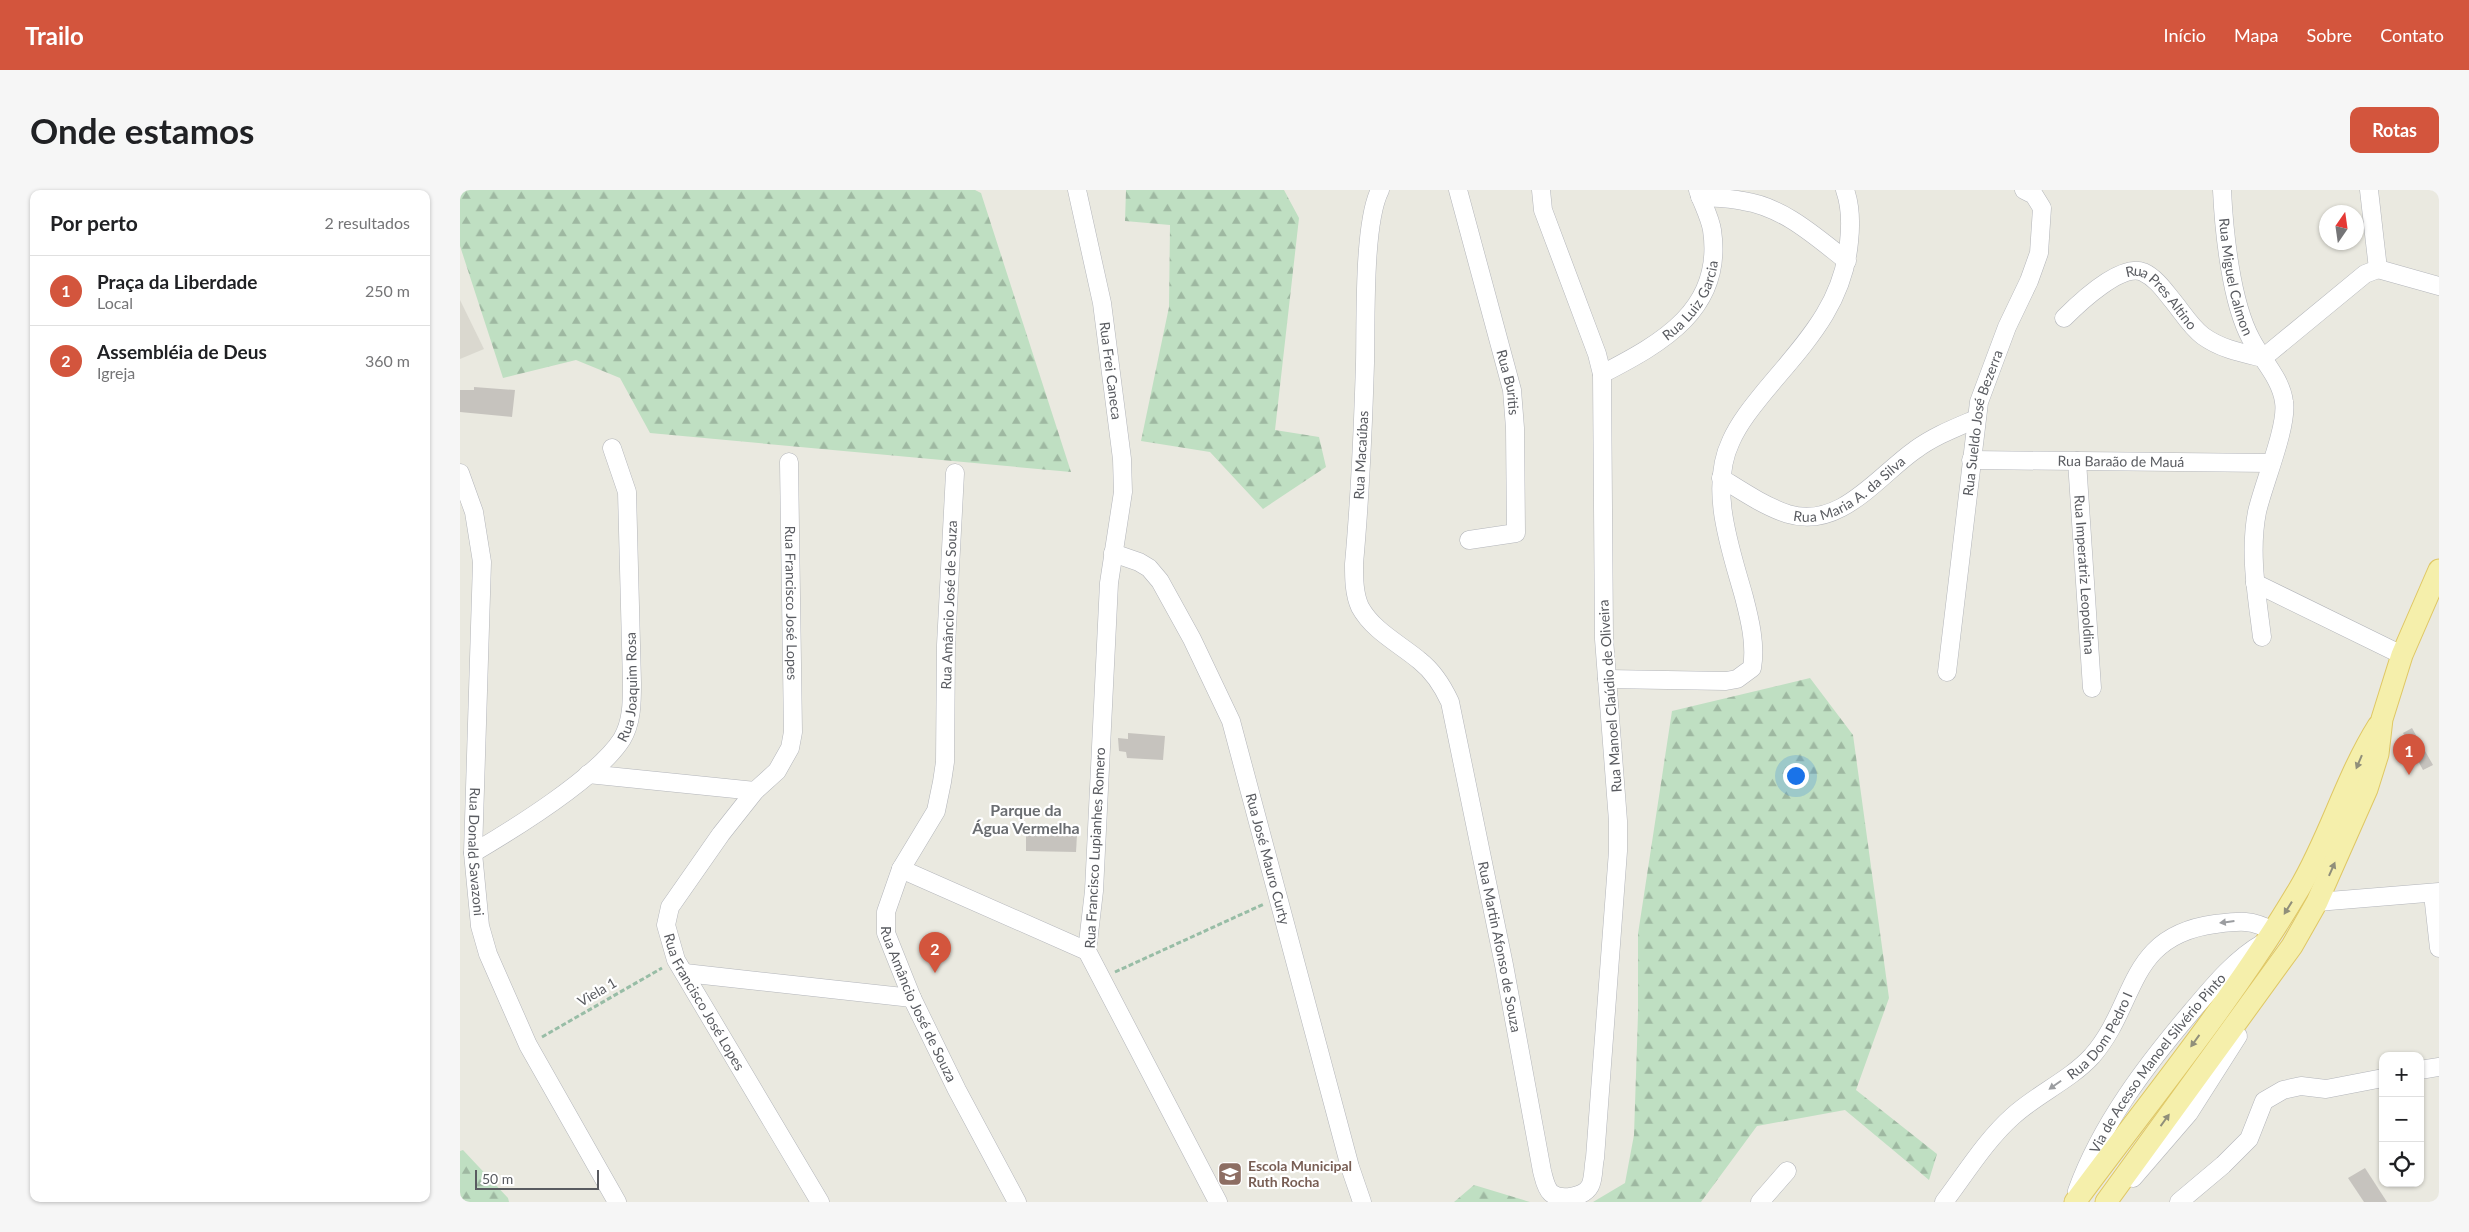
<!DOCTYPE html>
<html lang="pt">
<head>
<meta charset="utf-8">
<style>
  :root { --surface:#fff; --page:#f6f6f6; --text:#202124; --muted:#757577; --line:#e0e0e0; --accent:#d3553d }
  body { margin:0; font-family:Lato,sans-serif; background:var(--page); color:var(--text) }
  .controls { position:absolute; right:15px; bottom:15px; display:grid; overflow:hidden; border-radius:10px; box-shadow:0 1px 4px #0004 }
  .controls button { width:45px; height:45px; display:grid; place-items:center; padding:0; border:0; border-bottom:1px solid var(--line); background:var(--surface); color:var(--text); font:25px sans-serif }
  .compass { position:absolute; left:1859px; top:15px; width:45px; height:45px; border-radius:50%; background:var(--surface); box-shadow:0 1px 4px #0004; rotate:13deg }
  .scale { position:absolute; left:15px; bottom:12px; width:124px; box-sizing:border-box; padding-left:5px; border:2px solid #595b60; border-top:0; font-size:14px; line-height:18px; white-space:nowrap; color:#595b60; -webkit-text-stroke:4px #fff; paint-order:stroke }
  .you { position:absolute; left:1335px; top:585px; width:18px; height:18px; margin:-12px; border:4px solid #fff; border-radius:50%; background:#1a73e8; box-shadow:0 0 0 8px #1a73e833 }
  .badge { display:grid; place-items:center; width:32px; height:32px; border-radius:50%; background:var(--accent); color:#fff; font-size:16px; font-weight:700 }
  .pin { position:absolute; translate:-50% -41px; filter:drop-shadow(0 1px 2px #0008) }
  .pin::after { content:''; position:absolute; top:26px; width:18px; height:15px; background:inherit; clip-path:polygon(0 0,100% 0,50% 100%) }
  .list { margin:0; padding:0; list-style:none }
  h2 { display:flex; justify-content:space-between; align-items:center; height:65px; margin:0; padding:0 20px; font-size:21px }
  h2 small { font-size:16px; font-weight:400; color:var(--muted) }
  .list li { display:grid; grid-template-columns:32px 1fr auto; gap:15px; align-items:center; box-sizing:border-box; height:70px; padding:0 20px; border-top:1px solid var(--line) }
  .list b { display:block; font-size:19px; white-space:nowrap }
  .list p { margin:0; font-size:16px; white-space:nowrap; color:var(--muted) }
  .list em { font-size:16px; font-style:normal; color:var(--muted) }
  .icon { flex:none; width:28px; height:28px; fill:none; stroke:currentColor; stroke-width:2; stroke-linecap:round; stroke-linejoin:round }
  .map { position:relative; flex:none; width:1979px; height:1012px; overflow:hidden; border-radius:10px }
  header { display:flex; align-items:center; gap:30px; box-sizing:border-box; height:70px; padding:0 25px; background:var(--accent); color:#fff }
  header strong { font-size:24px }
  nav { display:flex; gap:28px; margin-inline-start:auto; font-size:18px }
  .intro { display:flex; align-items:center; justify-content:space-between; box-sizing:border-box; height:120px; padding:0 30px }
  h1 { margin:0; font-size:35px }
  .button { padding:12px 22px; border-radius:10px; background:var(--accent); color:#fff; font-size:18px; font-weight:700 }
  main { display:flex; gap:30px; padding:0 30px }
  aside { flex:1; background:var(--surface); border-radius:10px; box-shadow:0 1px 4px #0004 }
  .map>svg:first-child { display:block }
  .education { fill:#dad8cf }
  .forest { fill:url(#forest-firs) }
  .building { fill:#c6c3be }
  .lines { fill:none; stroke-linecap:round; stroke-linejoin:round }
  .minor-casing { stroke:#b3b5ba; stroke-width:19 }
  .major-casing { stroke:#dfc764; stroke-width:23 }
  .path { stroke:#98bda6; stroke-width:3; stroke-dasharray:5 2.5; stroke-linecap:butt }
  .minor { stroke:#fff; stroke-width:18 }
  .major { stroke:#f5efab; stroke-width:21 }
  .oneway { fill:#908f7a }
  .oneway2 { fill:#9b9da0 }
  .labels { text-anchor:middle; stroke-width:4.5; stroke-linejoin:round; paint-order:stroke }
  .street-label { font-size:14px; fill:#595b60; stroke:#fff }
  .education-label { font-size:14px; font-weight:bold; fill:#785e54; stroke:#fff; text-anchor:start }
  .quarter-label { font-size:16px; font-weight:bold; fill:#6a6d71; stroke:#fff }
</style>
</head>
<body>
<header>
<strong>Trailo</strong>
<nav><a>Início</a><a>Mapa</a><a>Sobre</a><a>Contato</a></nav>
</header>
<div class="intro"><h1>Onde estamos</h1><a class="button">Rotas</a></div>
<main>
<aside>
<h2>Por perto<small>2 resultados</small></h2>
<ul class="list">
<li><span class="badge">1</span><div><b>Praça da Liberdade</b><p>Local</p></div><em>250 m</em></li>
<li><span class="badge">2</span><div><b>Assembléia de Deus</b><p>Igreja</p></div><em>360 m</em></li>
</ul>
</aside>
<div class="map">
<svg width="1979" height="1012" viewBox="0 0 1979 1012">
  <defs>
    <pattern id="forest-firs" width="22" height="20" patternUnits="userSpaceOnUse" patternTransform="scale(1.25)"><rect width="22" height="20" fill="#bfdfc2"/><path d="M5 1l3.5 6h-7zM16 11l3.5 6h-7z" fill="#9eb8a1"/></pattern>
  </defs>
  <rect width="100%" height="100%" fill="#eae9e0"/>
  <path class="education" d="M0,110L24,159L0,169Z"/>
  <g class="forest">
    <path d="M0,0H515L521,3L611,282L190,243L160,188L116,170L43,188L0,56Z"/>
    <path d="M666,0H824L839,28L815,240L859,247L866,277L803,319L750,262L681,251L709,117L710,35L665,31Z"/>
    <path d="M1350,488L1393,545L1429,808L1396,900L1477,964L1469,990L1385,920L1297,936L1241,1012H1133L1165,993L1174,945L1178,824V744L1212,521Z"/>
    <path d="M3,960L48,1008L49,1012H0V961Z"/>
    <path d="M1014,995L1070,1012H994Z"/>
  </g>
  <g class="building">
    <path d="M14,197L55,200L52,227L0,222V200H14Z"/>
    <path d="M1952,538L1973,575L1963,580L1943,543Z"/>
    <path d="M668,543L705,546L703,570L667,568L666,562L659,561L658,548L668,549Z"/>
    <path d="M566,644L617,645L616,662L566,661Z"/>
    <path d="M1905,978L1927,1012H1904L1888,988Z"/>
  </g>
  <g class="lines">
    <defs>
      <g id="minor">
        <path id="s1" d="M617,0L642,113L662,269L663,302L649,393L634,701L627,761L758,1012"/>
        <path id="s2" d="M920,0C903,33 906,132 905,173C903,240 900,308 894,374C894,388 894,404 900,417C913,441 940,454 960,471C974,482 983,497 990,512L1044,775L1082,981C1084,988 1085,997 1091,1003C1101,1011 1124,1007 1130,996C1134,989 1133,976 1135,968L1158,661V631L1144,449L1142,184L1137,164L1083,20L1081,0"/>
        <path id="s3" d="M998,0L1052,200L1055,238L1056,343L1009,350"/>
        <path id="s4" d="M1762,0C1764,42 1771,112 1791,149C1801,169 1821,188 1824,212C1828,236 1803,295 1797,322C1789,363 1797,406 1802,447"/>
        <path d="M1909,0L1918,79"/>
        <path d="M1240,7C1255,8 1269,8 1283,11C1324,17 1356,47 1387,71"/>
        <path id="s5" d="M1604,128C1619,113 1661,73 1683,82C1696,88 1704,100 1713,111C1722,122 1731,137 1743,146C1761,159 1782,163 1803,168"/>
        <path d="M1803,168L1905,84L1918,79L1979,96"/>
        <path id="s6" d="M1142,184C1202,153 1264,119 1252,40C1250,27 1242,13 1238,0"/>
        <path id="s7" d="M1511,270L1811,273"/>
        <path id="s8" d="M1617,271L1632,498"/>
        <path id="s9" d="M329,272L333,542L330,558L317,581L295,601L261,644L210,717L206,735L216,770L360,1012"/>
        <path id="s10" d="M0,283L14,322L22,372L13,663L20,736L28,764L68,855L157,1012"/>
        <path id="s11" d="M495,283L486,455L485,572L482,592L476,621L441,679L426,722V743L452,808L497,900L557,1012"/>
        <path id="s12" d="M1261,288C1282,301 1304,316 1328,324C1380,340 1418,286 1455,260C1474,246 1495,238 1516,229"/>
        <path id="s13" d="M653,363L679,372L689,378L700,391L732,449L771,531L890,977L902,1012"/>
        <path d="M1795,393L1942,465"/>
        <path id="s14" d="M1487,482L1519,212L1547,137L1569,91L1579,63L1582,18L1574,5L1564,0"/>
        <path d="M1147,489L1266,491L1277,489L1292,478C1296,455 1290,430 1284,407C1271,360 1248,299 1271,251C1279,233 1292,217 1305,201C1344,154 1383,116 1389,52C1391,34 1391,17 1385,0"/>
        <path d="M128,584L295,601"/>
        <path id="s15" d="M13,663C52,640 138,587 162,549C172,532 172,512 172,493L167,302L152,258"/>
        <path d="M441,679L627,761"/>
        <path d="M1973,704L1979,758"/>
        <path d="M1857,712L1979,702"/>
        <path d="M225,783L452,808"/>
        <path d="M1960,880L1979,877"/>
        <path d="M1673,988L1729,923L1778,846"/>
        <path id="s16" d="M1617,1001C1641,934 1687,874 1732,821C1753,796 1775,769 1803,753"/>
        <path d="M1300,1012L1327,981"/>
        <path id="s17" d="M1484,1012C1506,983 1526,950 1553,926C1577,904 1610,890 1632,866C1678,813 1666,746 1755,734C1779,731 1791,729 1813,741"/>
        <path d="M1719,1012L1763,975L1789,949L1804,911L1823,900L1841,896L1866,899L1923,888"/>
      </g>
      <g id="major">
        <path d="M1615,1012C1691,909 1774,809 1839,699C1870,647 1886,587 1918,536"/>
        <path d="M1646,1012L1832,756L1857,712L1907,599L1918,564L1922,529L1942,465L1979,380"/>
      </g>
    </defs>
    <use href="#minor" class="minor-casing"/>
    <use href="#major" class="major-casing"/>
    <g class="path">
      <path d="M655,782L804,714"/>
      <path d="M82,847L202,778"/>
    </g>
    <use href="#minor" class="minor"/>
    <use href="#major" class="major"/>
  </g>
  <defs><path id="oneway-solid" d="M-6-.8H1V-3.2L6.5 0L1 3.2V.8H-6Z" transform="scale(1.25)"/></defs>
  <g class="oneway">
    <use href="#oneway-solid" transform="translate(1899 572) rotate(113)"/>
    <use href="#oneway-solid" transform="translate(1872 679) rotate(-66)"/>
    <use href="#oneway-solid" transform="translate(1828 718) rotate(122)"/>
    <use href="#oneway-solid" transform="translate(1735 851) rotate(126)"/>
    <use href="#oneway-solid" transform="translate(1705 930) rotate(-54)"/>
  </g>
  <g class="oneway2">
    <use href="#oneway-solid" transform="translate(1767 732) rotate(173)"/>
    <use href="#oneway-solid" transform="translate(1595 895) rotate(145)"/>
  </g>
  <defs>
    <symbol id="school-square" viewBox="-11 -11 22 22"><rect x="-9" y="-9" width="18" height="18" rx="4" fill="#8d6e63" stroke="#fff"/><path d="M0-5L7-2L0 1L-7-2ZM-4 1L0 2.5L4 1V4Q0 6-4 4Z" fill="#fff"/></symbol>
  </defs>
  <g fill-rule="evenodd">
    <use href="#school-square" x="756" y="970" width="28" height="28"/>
  </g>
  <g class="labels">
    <g class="street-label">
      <text dy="5" stroke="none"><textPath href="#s4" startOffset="88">Rua Miguel Calmon</textPath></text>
      <text dy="5" stroke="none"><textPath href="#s6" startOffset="119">Rua Luiz Garcia</textPath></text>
      <text dy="5" stroke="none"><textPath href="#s5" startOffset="124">Rua Pres Altino</textPath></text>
      <text dy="5" stroke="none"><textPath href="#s1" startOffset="184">Rua Frei Caneca</textPath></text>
      <text dy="5" stroke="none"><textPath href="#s3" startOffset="199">Rua Buritis</textPath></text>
      <text dy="5" stroke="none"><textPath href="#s14" startOffset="252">Rua Sueldo José Bezerra</textPath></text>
      <text transform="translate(901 265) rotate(-87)" y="5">Rua Macaúbas</text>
      <text dy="5" stroke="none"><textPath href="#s7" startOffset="150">Rua Baraão de Mauá</textPath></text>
      <text dy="5" stroke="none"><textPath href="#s12" startOffset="146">Rua Maria A. da Silva</textPath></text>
      <text dy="5" stroke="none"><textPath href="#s8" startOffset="114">Rua Imperatriz Leopoldina</textPath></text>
      <text dy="5" stroke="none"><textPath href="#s9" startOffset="141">Rua Francisco José Lopes</textPath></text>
      <text transform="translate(489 415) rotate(-88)" y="5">Rua Amâncio José de Souza</text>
      <text dy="5" stroke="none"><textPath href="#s15" startOffset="242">Rua Joaquim Rosa</textPath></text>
      <text transform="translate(1150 506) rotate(-94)" y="5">Rua Manoel Claúdio de Oliveira</text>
      <text transform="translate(635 658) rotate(-87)" y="5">Rua Francisco Lupianhes Romero</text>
      <text dy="5" stroke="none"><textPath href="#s10" startOffset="382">Rua Donald Savazoni</textPath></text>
      <text dy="5" stroke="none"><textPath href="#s13" startOffset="356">Rua José Mauro Curty</textPath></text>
      <text dy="5" stroke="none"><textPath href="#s2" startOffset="802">Rua Martin Afonso de Souza</textPath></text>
      <text transform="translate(137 802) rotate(-30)" y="5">Viela 1</text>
      <text dy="5" stroke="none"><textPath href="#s9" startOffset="591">Rua Francisco José Lopes</textPath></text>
      <text dy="5" stroke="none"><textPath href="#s11" startOffset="551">Rua Amâncio José de Souza</textPath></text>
      <text dy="5" stroke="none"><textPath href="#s17" startOffset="231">Rua Dom Pedro I</textPath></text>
      <text dy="5" stroke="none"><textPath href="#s16" startOffset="152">Via de Acesso Manoel Silvério Pinto</textPath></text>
    </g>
    <g class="education-label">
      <text x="788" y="981">Escola Municipal<tspan x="788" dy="16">Ruth Rocha</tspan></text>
    </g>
    <g class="quarter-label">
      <text x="566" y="626">Parque da<tspan x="566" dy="18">Água Vermelha</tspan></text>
    </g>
  </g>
</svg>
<div class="controls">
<button>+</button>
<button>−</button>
<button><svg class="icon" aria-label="locate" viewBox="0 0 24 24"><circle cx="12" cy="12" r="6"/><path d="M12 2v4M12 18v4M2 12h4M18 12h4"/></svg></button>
</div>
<svg class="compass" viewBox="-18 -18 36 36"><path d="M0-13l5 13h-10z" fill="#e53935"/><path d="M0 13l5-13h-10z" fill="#757577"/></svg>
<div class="scale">50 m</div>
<div class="you"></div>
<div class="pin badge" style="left:1949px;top:585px">1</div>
<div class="pin badge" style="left:475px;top:783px">2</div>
</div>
</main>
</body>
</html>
